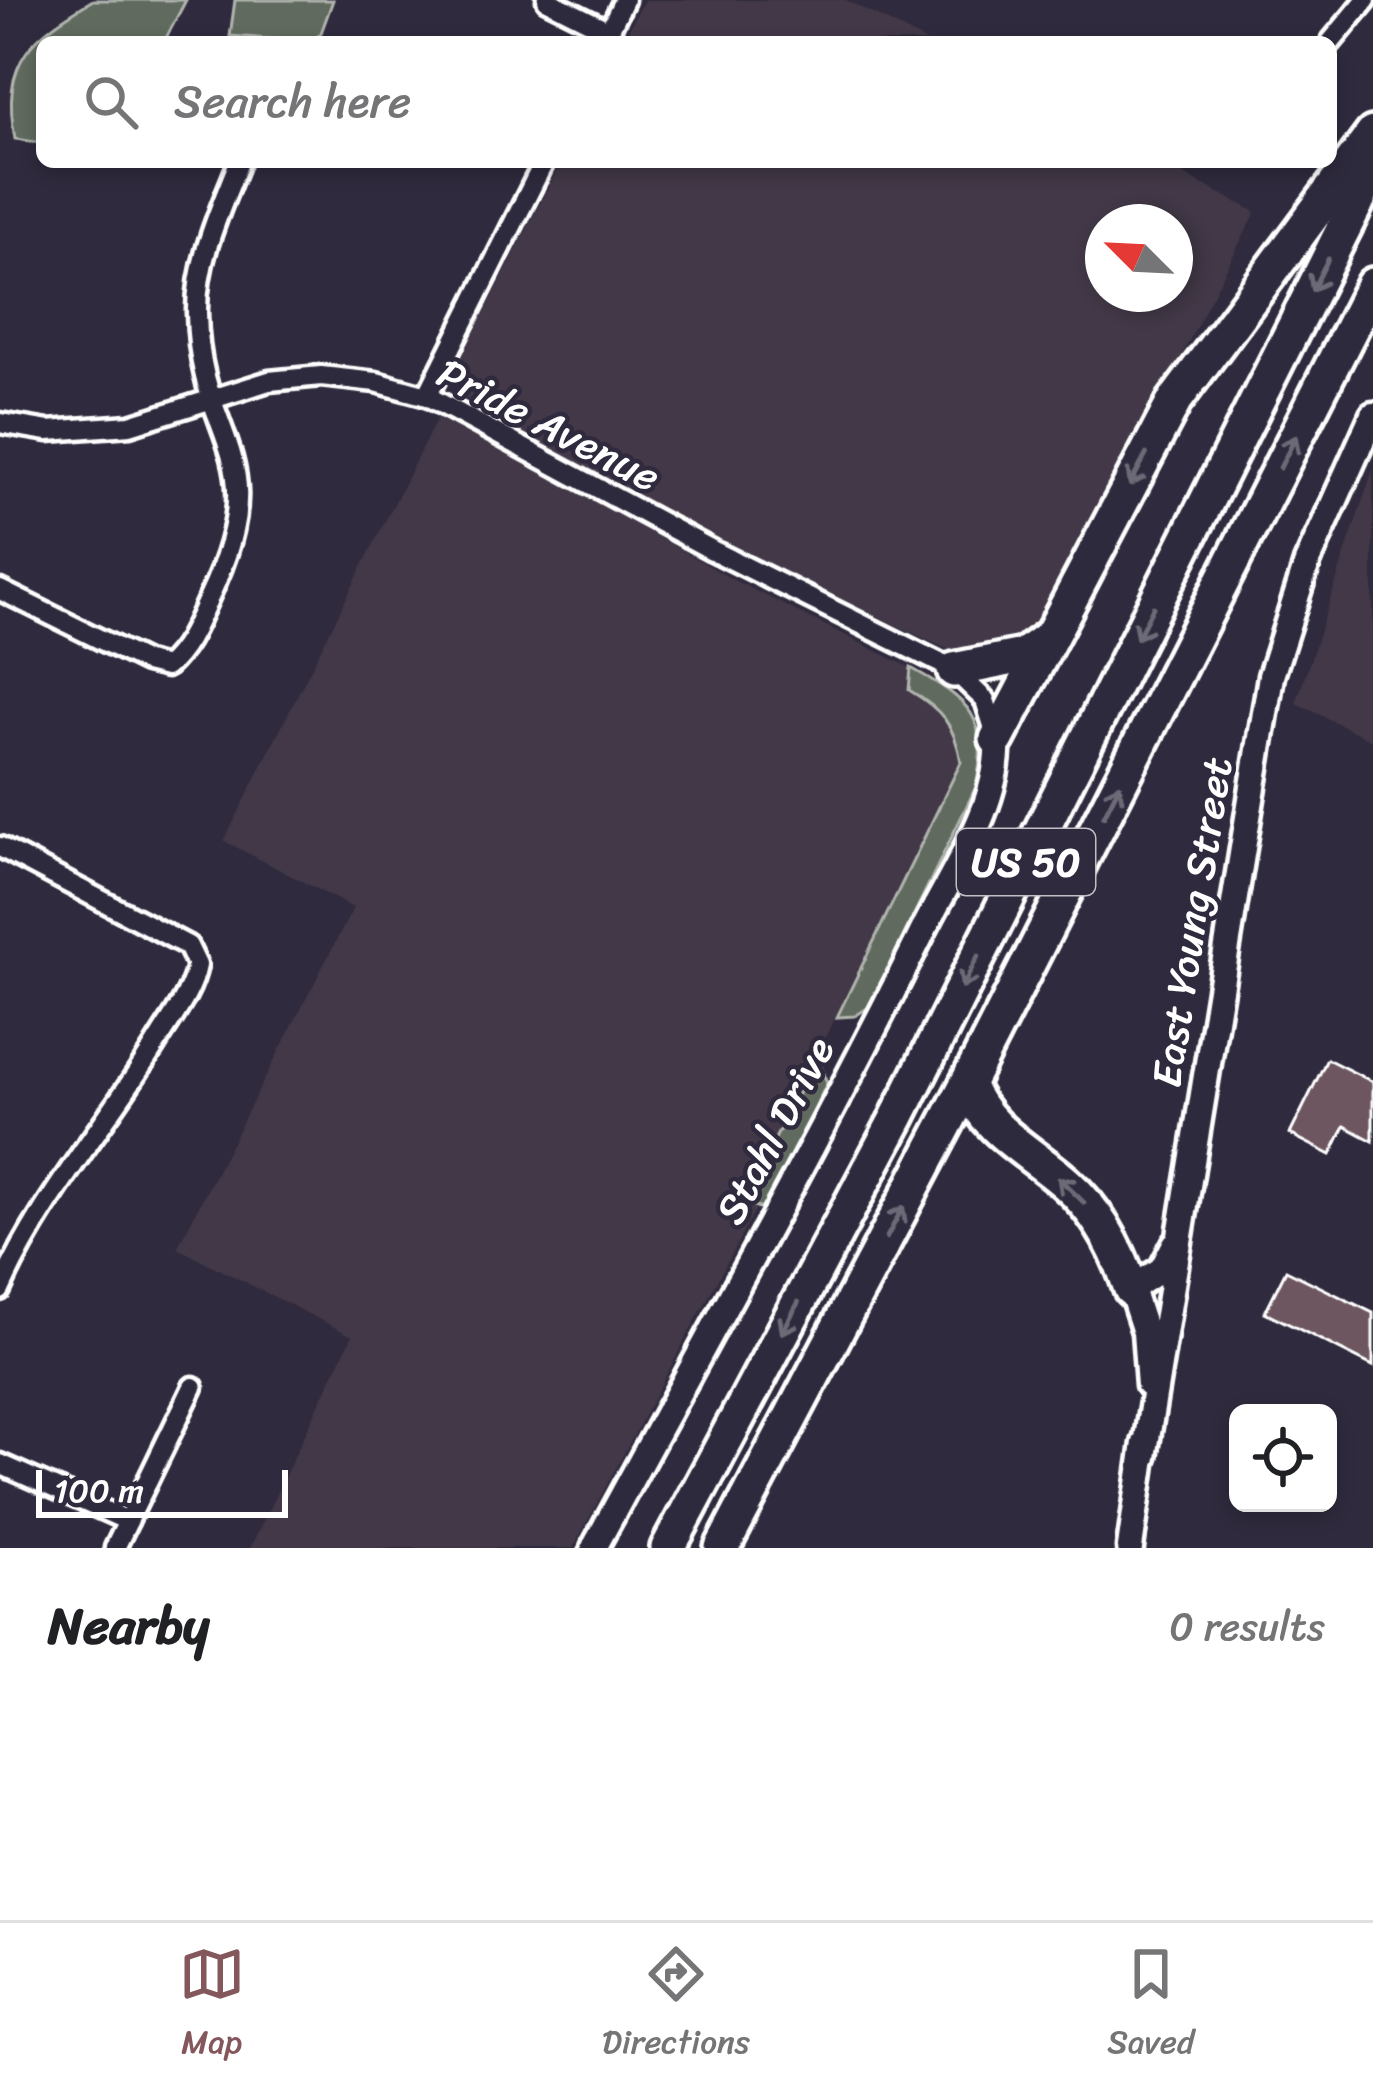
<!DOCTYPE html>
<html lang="en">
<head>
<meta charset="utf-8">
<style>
  :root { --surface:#fff; --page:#f6f6f6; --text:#202124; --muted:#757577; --line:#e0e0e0; --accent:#84575d }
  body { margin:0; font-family:Sriracha,sans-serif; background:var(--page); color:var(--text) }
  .controls { position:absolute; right:36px; bottom:36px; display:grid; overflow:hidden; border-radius:18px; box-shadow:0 6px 18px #0003 }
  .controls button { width:108px; height:108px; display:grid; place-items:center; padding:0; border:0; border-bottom:3px solid var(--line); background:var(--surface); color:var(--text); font:60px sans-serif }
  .compass { position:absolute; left:1085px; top:204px; width:108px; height:108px; border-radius:50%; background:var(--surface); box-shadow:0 6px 18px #0003; rotate:294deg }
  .scale { position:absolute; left:36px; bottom:30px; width:252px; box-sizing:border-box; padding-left:12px; border:6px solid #fff; border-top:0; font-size:33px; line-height:42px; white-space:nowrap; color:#fff; -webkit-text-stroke:9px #2f2a3d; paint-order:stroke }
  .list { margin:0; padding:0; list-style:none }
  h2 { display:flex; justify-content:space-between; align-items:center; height:156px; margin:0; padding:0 48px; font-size:51px }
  h2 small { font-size:39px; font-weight:400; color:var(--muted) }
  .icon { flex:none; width:66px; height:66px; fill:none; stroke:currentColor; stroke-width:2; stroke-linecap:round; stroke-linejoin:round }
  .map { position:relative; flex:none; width:1373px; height:1548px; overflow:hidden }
  .search { position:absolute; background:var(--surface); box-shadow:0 6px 18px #0003; left:36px; right:36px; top:36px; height:132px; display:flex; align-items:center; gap:30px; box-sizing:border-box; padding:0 42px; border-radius:18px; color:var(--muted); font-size:45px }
  .sheet { height:372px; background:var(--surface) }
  nav { display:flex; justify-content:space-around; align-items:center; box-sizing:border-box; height:168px; border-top:3px solid var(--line); background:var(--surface); font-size:33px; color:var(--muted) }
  nav a { display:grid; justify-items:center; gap:6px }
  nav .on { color:var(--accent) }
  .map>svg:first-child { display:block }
  .built { fill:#423747; fill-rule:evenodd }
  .green { fill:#606a5e; stroke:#b0b4ae; stroke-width:3 }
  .building { fill:#6d565e; stroke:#fff; stroke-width:3 }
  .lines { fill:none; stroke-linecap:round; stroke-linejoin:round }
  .street-casing { stroke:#fff; stroke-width:27 }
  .secondary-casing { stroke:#fff; stroke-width:33 }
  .highway-casing { stroke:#fff; stroke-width:42 }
  .street { stroke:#2f2a3d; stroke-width:18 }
  .secondary { stroke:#2f2a3d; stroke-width:24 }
  .highway { stroke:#2f2a3d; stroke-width:33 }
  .oneway { stroke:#6d6a77 }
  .labels { text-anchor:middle; stroke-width:9; stroke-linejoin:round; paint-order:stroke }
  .shield { fill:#2f2a3d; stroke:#c1bfc5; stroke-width:3 }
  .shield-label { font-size:39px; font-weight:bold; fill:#fff }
  .street-label { font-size:42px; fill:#fff; stroke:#2f2a3d }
</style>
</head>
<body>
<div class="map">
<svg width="1373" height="1548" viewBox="0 0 1373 1548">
  <rect width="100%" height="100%" fill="#2f2a3d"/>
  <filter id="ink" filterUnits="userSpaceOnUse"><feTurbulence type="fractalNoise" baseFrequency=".00833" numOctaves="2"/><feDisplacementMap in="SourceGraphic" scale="24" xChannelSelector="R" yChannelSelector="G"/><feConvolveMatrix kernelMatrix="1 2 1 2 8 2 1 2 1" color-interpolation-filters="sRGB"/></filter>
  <g filter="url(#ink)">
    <g class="built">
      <path d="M644,0H846L927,42H622Z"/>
      <path d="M561,162H1159L1256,212L1040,628L1020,649L964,657L671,520L456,393L458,365ZM1103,222H1175V294H1103Z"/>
      <path d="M437,418L500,447L732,579L911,668L909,690L933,705L956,730L961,762L744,1202L756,1209L573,1548H250L352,1336L177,1248L353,908L224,841Z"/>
      <path d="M1373,469V741L1296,703Z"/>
    </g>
    <g class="green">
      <path d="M93,0H186L164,42H42V143L15,139C0,59 33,36 93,0Z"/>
      <path d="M235,0H333L321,33L312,42L230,36Z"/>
      <path d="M911,668C970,701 990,716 976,787L869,1007L855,1016L837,1017L961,762C955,725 941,709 909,690Z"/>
      <path d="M817,1056L827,1083L767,1211L743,1202Z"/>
    </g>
    <g class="building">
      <path d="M1327,1059L1373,1082V1141L1345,1126L1331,1155L1290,1134Z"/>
      <path d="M1286,1270L1373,1313V1366L1265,1312Z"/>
    </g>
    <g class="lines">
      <defs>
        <g id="street">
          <path d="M547,0L609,31"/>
          <path d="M605,39L624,0"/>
          <path d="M1331,42L1366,0"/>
          <path d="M427,396L544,162"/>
          <path d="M0,423L48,431L130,425L269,381L321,376L376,382L427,396L712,550L954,670L985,700L996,735"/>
          <path d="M0,590L146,662L166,667C188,648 197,623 209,597C278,452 199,444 197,313C196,261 220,210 239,162"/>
          <path d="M0,847L188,946L197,965C192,992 173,1016 159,1039C107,1124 41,1198 0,1290"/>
          <path d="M0,1464L128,1521"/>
          <path d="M115,1548L193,1387"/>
        </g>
        <g id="secondary">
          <path d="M1149,1385L1145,1332L1131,1289L1162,1269L1175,1244"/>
          <path d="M1144,1457L1271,676L1307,563L1373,415"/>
          <path d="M594,1548C704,1344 819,1141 922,933C950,875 1001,805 997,739"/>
          <path d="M1130,1548L1145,1443"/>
        </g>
        <g id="highway">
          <path d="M954,670L1023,656L1049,637"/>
          <path d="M997,739L1174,402L1373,134"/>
          <path d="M967,1084C986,1132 1030,1151 1067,1184C1098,1212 1118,1249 1131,1289"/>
          <path d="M668,1548L897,1118L1373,170"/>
          <path d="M722,1548L967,1084L1373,285"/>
        </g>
      </defs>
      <use href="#street" class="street-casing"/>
      <use href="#secondary" class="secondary-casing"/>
      <use href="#highway" class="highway-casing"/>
      <use href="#street" class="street"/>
      <use href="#secondary" class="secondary"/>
      <use href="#highway" class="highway"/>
    </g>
    <defs><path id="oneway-shaft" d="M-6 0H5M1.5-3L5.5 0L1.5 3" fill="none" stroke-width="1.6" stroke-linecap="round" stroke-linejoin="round" transform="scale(3)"/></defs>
    <g class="oneway">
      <use href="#oneway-shaft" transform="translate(1320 275) rotate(117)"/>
      <use href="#oneway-shaft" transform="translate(1288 452) rotate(-63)"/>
      <use href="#oneway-shaft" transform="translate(1138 470) rotate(118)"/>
      <use href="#oneway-shaft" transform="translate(1145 623) rotate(117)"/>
      <use href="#oneway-shaft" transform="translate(1112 800) rotate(-63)"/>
      <use href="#oneway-shaft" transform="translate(970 972) rotate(117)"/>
      <use href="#oneway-shaft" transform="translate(1071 1190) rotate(-136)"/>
      <use href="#oneway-shaft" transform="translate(895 1222) rotate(-62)"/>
      <use href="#oneway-shaft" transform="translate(790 1318) rotate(118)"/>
    </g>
  </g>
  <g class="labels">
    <rect class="shield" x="957" y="829" width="138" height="66" rx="9"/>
    <g class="shield-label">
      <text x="1026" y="876">US 50</text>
    </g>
    <g class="street-label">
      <text transform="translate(549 424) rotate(27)" y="15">Pride Avenue</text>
      <text transform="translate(1191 922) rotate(-81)" y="15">East Young Street</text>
      <text transform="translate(774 1130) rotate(-62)" y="15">Stahl Drive</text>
    </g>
  </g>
</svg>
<div class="controls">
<button><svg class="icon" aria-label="locate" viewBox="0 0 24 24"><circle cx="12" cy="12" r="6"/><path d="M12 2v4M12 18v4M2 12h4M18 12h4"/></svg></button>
</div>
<svg class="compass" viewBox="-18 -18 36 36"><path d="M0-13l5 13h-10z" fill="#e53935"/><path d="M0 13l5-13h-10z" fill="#757577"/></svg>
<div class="scale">100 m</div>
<div class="search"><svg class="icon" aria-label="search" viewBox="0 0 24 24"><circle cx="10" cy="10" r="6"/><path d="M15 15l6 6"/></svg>Search here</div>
</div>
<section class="sheet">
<h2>Nearby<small>0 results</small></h2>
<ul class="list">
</ul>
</section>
<nav>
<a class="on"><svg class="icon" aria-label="map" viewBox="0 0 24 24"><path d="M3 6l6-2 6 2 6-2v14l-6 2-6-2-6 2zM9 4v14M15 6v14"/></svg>Map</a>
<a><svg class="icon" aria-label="directions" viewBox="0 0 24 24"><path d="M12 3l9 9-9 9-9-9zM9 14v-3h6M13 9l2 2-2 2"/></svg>Directions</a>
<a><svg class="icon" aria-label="saved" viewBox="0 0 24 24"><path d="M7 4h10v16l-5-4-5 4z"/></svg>Saved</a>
</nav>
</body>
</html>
